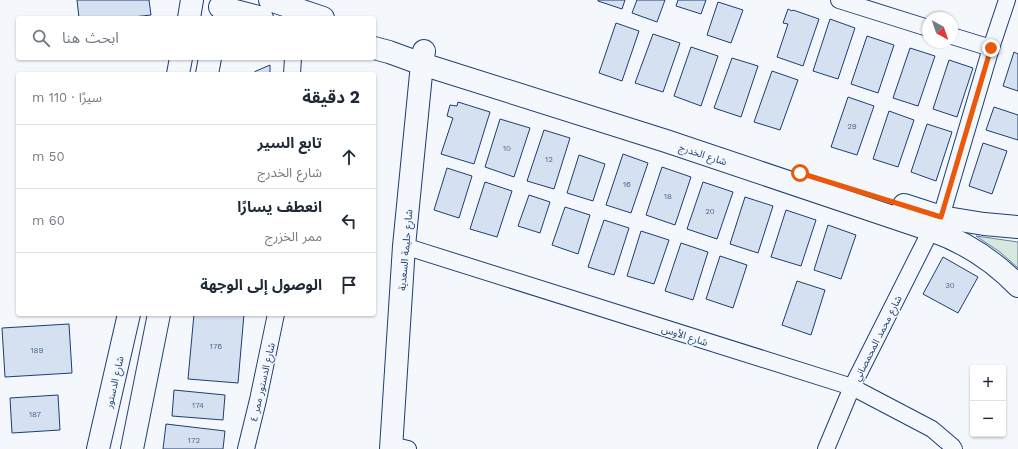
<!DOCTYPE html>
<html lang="ar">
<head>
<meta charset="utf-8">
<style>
  :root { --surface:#fff; --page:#f6f6f7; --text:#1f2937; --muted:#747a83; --line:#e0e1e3 }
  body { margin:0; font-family:"Work Sans","Noto Sans Arabic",sans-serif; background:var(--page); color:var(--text); direction:rtl }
  .controls { position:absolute; right:12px; bottom:12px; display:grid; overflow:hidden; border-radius:4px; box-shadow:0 1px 3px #0004 }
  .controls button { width:36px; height:36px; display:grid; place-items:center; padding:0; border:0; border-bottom:1px solid var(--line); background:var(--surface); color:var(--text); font:20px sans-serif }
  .compass { position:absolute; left:922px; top:12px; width:36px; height:36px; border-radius:50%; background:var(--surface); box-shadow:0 1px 3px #0004; rotate:140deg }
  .stop { position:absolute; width:12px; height:12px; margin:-9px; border:3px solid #ea580c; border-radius:50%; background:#fff }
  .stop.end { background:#ea580c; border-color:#fff; box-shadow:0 1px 4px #0008 }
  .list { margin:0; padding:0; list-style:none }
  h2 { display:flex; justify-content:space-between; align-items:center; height:52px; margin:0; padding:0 16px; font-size:17px }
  h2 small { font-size:13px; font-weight:400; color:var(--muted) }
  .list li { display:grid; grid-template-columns:26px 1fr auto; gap:12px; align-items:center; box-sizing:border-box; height:64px; padding:0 16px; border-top:1px solid var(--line) }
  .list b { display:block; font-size:15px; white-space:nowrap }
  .list p { margin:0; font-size:13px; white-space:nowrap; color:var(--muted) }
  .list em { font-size:13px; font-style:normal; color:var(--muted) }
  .icon { flex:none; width:22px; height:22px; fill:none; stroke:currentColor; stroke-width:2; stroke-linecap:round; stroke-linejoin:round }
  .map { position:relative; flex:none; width:1018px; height:449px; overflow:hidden; direction:ltr }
  .search { position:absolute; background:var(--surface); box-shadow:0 1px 3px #0004; left:16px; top:16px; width:360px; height:44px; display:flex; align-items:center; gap:10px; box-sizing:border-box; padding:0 14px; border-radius:4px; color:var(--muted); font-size:15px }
  .panel { position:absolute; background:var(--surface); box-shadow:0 1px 3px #0004; left:16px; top:72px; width:360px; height:244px; border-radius:4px; direction:rtl }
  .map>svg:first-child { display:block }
  .green { fill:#d7e8df; stroke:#687fa3 }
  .building { fill:#d5e0f0; stroke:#1d3f73 }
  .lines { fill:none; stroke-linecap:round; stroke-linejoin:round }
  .street-casing { stroke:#1d3f73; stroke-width:18 }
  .secondary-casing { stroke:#1d3f73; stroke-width:24 }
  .street { stroke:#f4f7fb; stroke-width:16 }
  .secondary { stroke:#f4f7fb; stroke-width:22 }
  .route { stroke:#ea580c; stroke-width:5 }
  .labels { text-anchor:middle; stroke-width:3; stroke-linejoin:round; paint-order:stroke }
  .number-label { font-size:8px; fill:#4b6792 }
  .street-label { font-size:10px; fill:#1d3f73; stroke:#f4f7fb }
</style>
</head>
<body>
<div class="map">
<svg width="1018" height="449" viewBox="0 0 1018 449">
  <rect width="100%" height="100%" fill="#f4f7fb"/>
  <path class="green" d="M976,236L1018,242V268L1000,252Z"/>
  <g class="building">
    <path d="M77,0H149L151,15L124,18H79Z"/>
    <path d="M598,0H625L622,9L598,1Z"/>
    <path d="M637,0H665L657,22L632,13Z"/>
    <path d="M678,0H706L701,14L676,6Z"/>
    <path d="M718,2L743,10L731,43L707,35Z"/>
    <path d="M788,9L792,11L793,10L819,19L803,66L777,57L788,24L783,23Z"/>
    <path d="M830,19L855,28L838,79L813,71Z"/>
    <path d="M616,23L639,31L622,81L599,73Z"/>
    <path d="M653,34L680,43L663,92L635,83Z"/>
    <path d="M867,36L894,45L878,93L851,84Z"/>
    <path d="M691,47L718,56L701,106L674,96Z"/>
    <path d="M910,48L935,56L918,106L893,98Z"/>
    <path d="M1014,52L1018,54V91L1003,86Z"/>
    <path d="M732,58L758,66L741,117L714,108Z"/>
    <path d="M949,60L973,68L957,117L933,109Z"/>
    <path d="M270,65V74H252L256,71Z"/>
    <path d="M772,71L798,80L780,130L754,122Z"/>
    <path d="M848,97L874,106L857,155L831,147Z"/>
    <path d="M458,102L490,112L474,164L441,154L453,118L447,116L450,105L457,106Z"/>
    <path d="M994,107L1018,115V140L986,130Z"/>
    <path d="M889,111L914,120L898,167L873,159Z"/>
    <path d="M500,119L530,128L514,177L485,167Z"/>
    <path d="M927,124L952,132L936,181L911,172Z"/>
    <path d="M544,130L570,138L554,189L527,181Z"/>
    <path d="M983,143L1007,151L992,194L969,186Z"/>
    <path d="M623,154L648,163L631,213L606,205Z"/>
    <path d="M579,155L605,164L593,201L567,193Z"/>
    <path d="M662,167L691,177L675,225L646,215Z"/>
    <path d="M447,168L472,176L459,218L434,210Z"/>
    <path d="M485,182L512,191L497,237L470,229Z"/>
    <path d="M703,182L733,192L717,239L687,229Z"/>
    <path d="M529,195L550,202L540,233L518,226Z"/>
    <path d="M745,197L773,206L758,253L730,244Z"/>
    <path d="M565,207L590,215L578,254L552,245Z"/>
    <path d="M786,210L816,220L801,266L771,257Z"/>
    <path d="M604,220L629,228L614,275L588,267Z"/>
    <path d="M828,225L856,235L841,279L814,270Z"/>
    <path d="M641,231L669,240L654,284L627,276Z"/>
    <path d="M681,243L708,252L693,300L665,291Z"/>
    <path d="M720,256L747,265L733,308L706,299Z"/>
    <path d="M943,257L978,277L958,313L923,294Z"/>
    <path d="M797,281L825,290L811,335L782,325Z"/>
    <path d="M194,314H244L238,383L188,379Z"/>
    <path d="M69,324L72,373L5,377L2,328Z"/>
    <path d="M174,390L225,395L223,420L172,416Z"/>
    <path d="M58,395L60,430L12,433L10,398Z"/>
    <path d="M166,424L225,431L223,449H163Z"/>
  </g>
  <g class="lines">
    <defs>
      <g id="street">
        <path d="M839,0L928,28"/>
        <path d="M952,36L991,48"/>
        <path d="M292,74L293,58"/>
        <path d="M941,217L991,48L1007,0"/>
        <path d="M404,246L852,387L932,429L952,446L954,449"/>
        <path d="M391,445L408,449"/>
        <path d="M246,449L258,400L276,314"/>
        <path d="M826,449L852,387L931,230"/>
      </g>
      <g id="secondary">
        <path d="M270,0L323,18"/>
        <path d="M220,7L262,18"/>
        <path d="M189,18L192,0"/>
        <path d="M374,48L389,52L422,64L666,141L931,230C965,242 993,260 1018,286"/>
        <path d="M178,74L181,58"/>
        <path d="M207,74L210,58"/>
        <path d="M904,205L941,217L984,224L1018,227"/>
        <path d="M98,449L129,314"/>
        <path d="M132,449L159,314"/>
        <path d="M391,449L404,246L422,64L424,51"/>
      </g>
    </defs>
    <use href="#street" class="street-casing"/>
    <use href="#secondary" class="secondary-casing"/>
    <use href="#street" class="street"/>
    <use href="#secondary" class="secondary"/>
  </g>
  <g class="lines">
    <path class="route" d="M800,173L941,217L991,48"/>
  </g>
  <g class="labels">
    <g class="number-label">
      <text x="852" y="129">29</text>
      <text x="507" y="151">10</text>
      <text x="549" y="162">12</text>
      <text x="627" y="187">16</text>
      <text x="668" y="199">18</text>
      <text x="710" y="214">20</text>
      <text x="950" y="288">30</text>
      <text x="216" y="349">176</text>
      <text x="37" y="353">189</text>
      <text x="198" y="408">174</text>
      <text x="35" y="417">187</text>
      <text x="194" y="443">172</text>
    </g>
    <g class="street-label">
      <text transform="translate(703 154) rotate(18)" y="4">شارع الخدرج</text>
      <text transform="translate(405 250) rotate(-85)" y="4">شارع حليمة السعدية</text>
      <text transform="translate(685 335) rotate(18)" y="4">شارع الأوس</text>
      <text transform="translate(877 338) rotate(-63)" y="4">شارع محمد المحمصاني</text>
      <text transform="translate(114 382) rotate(-77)" y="4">شارع الدستور</text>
      <text transform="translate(262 382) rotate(-77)" y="4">شارع الدستور ممر ٤</text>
    </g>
  </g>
</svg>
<div class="controls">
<button>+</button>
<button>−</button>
</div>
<svg class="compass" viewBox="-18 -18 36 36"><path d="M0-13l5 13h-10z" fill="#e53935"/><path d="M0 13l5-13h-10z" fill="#747a83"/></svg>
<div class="stop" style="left:800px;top:173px"></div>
<div class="stop end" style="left:991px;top:48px"></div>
<div class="search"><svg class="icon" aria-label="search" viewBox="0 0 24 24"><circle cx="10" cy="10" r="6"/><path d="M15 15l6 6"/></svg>ابحث هنا</div>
<section class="panel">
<h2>2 دقيقة<small>سيرًا · 110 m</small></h2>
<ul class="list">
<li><svg class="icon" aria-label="ahead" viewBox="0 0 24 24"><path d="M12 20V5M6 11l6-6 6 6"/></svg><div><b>تابع السير</b><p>شارع الخدرج</p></div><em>50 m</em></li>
<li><svg class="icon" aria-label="left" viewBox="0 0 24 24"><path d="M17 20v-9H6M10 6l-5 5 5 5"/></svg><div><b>انعطف يسارًا</b><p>ممر الخزرج</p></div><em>60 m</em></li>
<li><svg class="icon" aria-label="arrive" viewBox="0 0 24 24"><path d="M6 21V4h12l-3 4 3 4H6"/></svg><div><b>الوصول إلى الوجهة</b></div></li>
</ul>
</section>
</div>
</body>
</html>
